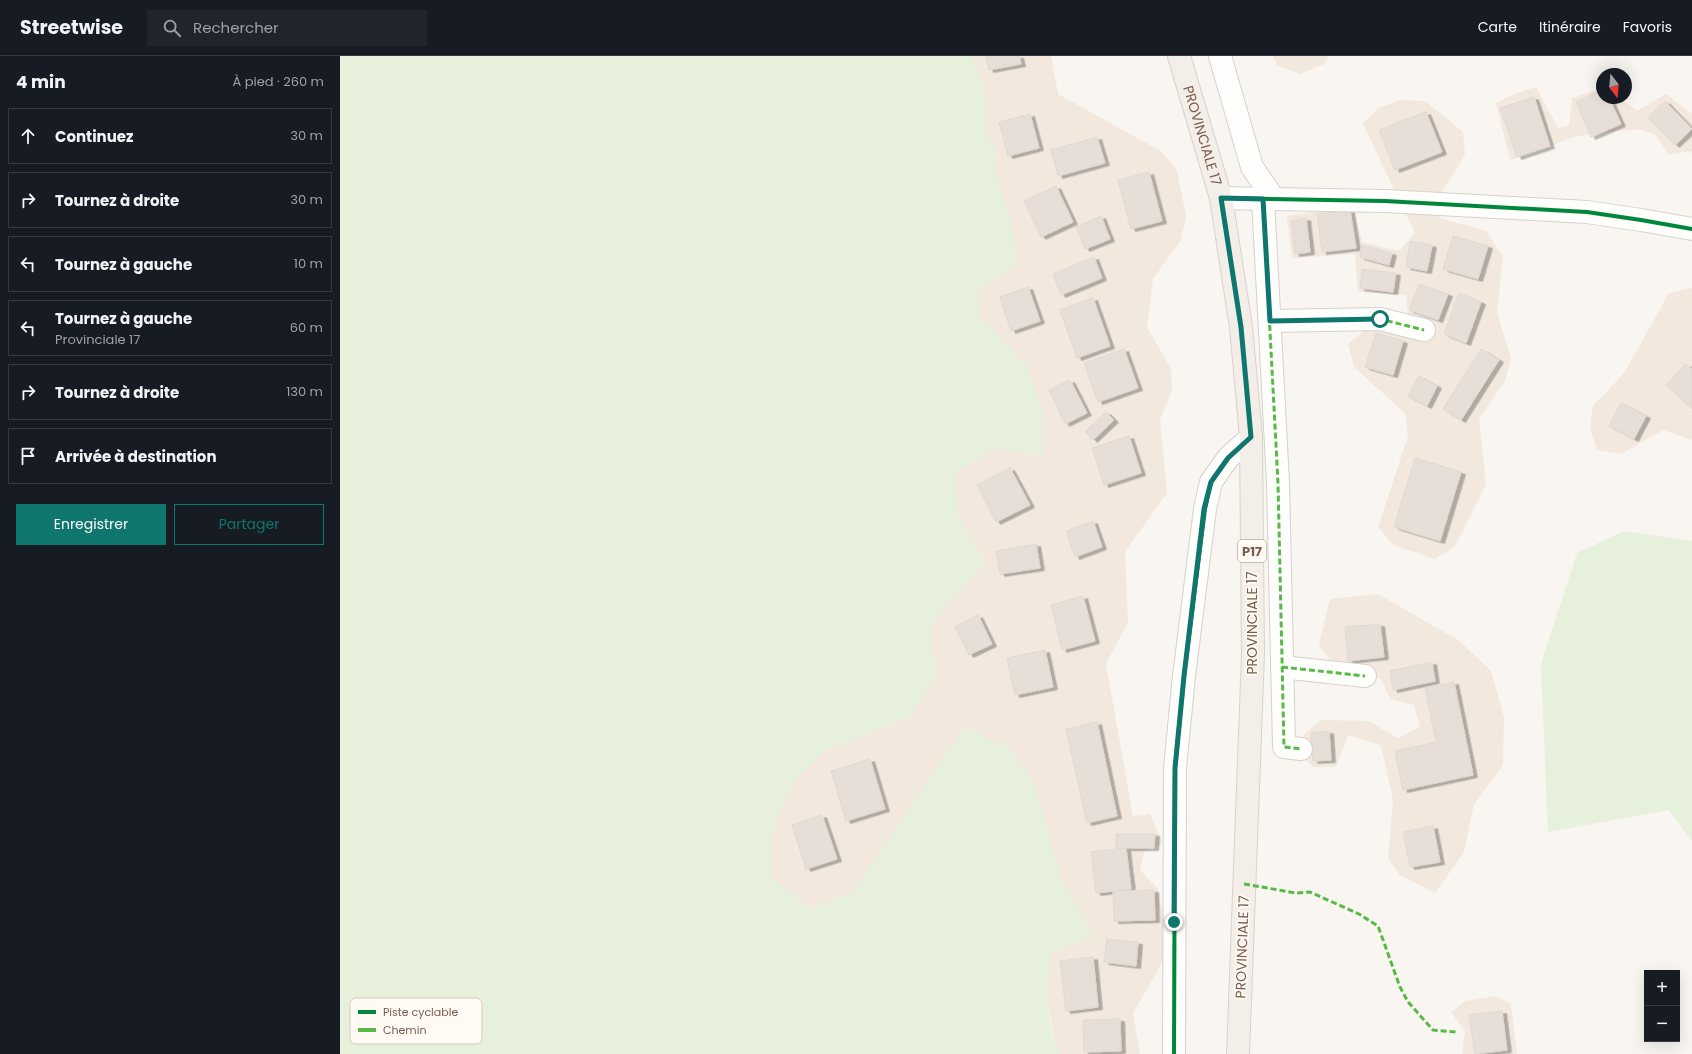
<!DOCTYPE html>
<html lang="fr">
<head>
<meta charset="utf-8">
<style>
  :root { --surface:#171b24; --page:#20242c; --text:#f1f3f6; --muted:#9ea1a6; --line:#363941; --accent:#0f766e }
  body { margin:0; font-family:Poppins,sans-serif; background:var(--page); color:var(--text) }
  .controls { position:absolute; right:12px; bottom:12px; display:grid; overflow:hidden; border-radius:0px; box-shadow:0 4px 16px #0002 }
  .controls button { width:36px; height:36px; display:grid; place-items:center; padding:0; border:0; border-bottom:1px solid var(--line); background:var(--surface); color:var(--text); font:20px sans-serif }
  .compass { position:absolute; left:1256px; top:12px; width:36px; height:36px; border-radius:50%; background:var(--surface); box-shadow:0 4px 16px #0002; rotate:164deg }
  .stop { position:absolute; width:12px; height:12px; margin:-9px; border:3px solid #0f766e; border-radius:50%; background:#fff }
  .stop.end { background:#0f766e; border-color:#fff; box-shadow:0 1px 4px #0008 }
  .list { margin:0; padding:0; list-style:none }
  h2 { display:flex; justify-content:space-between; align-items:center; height:52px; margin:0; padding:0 16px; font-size:17px }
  h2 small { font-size:13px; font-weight:400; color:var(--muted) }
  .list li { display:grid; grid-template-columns:26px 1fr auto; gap:12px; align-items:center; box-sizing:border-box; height:56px; margin:0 8px 8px; padding:0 8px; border:1px solid var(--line); border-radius:0px }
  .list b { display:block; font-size:15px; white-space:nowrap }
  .list p { margin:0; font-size:13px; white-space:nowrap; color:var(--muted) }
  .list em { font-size:13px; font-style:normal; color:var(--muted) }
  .actions { display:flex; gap:8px; padding:12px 16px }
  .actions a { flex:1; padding:9px 0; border:1px solid var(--accent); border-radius:0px; text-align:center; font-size:14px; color:var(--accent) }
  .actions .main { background:var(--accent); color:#fff }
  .icon { flex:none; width:22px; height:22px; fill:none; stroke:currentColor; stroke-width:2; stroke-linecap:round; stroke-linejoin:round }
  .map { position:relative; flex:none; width:1352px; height:998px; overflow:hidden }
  header { display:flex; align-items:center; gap:24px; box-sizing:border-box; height:56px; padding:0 20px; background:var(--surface); border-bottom:1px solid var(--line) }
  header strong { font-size:19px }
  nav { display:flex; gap:22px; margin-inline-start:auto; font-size:14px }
  .search { width:280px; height:36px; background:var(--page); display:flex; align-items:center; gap:10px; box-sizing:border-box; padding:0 14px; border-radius:0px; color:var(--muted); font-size:15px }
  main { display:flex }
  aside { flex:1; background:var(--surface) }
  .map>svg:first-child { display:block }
  .residential { fill:#f2e8de }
  .green { fill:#e7f0db }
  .building { fill:#e6ded7; stroke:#e2d8d2; filter:url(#shadow) }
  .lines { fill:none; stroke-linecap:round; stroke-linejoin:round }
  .street-casing { stroke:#d7d1cb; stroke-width:24 }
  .primary-casing { stroke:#dad1cc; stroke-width:24 }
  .street { stroke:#fefefd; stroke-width:22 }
  .primary { stroke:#f3eee8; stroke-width:22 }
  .quiet { stroke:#58b947; stroke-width:3; stroke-dasharray:6 3; stroke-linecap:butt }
  .cycleway-casing { stroke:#fffaf3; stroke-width:6 }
  .cycleway { stroke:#00873e; stroke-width:4 }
  .route { stroke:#0f766e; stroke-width:5 }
  .labels { text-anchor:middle; stroke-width:3.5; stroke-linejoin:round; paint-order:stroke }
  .shield { fill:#fffaf3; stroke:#a28b7f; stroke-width:1 }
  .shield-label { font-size:13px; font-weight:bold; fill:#7a5c4d }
  .street-label { font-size:14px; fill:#7a5c4d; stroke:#fffaf3 }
  .key { fill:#fffaf3; stroke:#d7cbc1; stroke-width:1 }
  .key-label { font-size:11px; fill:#7a5c4d }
</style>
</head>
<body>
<header>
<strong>Streetwise</strong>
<div class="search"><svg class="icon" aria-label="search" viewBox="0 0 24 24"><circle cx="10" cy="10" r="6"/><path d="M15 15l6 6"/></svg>Rechercher</div>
<nav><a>Carte</a><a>Itinéraire</a><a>Favoris</a></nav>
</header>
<main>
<aside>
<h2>4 min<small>À pied · 260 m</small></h2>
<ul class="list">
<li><svg class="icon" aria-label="ahead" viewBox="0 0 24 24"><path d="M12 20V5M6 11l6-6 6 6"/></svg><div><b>Continuez</b></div><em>30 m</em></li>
<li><svg class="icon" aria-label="right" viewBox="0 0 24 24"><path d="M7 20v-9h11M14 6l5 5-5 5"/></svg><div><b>Tournez à droite</b></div><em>30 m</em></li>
<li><svg class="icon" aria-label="left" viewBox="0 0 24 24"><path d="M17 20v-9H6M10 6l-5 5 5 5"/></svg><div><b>Tournez à gauche</b></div><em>10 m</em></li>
<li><svg class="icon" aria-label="left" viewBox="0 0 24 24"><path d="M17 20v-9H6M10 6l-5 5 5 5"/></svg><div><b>Tournez à gauche</b><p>Provinciale 17</p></div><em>60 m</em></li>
<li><svg class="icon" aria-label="right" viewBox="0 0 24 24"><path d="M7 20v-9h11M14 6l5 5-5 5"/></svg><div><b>Tournez à droite</b></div><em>130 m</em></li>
<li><svg class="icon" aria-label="arrive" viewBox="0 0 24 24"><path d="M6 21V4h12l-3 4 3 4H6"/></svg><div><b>Arrivée à destination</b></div></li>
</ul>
<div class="actions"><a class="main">Enregistrer</a><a>Partager</a></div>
</aside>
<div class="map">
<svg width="1352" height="998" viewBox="0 0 1352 998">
  <defs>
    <filter id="shadow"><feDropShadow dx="4.5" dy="2.5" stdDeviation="0" flood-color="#0004"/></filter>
  </defs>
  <rect width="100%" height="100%" fill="#f9f5f0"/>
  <g class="residential">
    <path d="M629,0H711L718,38L821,95L837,114L846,160L841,184L813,223L807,271L831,313L832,334L820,364L827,437L785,496L788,566L766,608L793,760L810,758L823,787L804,796L800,814L818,833L830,893L793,957L800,998H720L715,989L707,941L710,896L753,882L720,819L694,727L666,690L623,672L513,836L470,853L432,821L433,774L451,730L484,695L572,660L596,618L589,570L645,506L619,464L615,418L655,392L702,398L688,311L638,260V236L674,210L676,187L656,117L658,99L646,78L645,29Z"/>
    <path d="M933,0H989L984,8L960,18L937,9Z"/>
    <path d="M1196,31L1218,72L1229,70L1232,42L1262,32V42H1280L1297,55L1326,38L1352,58V97L1350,95L1329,99L1315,78L1298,73L1237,80L1170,104L1156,47L1171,39Z"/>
    <path d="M1060,44L1085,45L1123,76L1125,99L1100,139L1099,162L1146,175L1163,200L1157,257L1171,302L1165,325L1139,363L1146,428L1115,490L1095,503L1053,489L1038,471L1068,380L1065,357L1014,311L1008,288L1032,268L1093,273L1068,258L1066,239L1018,236L1015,198L952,202L947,160L1011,150L1023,186L1059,195L1075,177L1023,68L1038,52Z"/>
    <path d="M1352,232V384L1323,374L1281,398L1257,394L1250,372L1253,350L1285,316L1329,237Z"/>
    <path d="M1038,538L1118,584L1151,615L1164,661L1163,709L1134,748L1124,796L1095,837L1060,819L1048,802L1053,744L1041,689L1008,679L996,711H973L964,702L963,679L981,664L1028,665L1058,682L1080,671L1074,649L1050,643L1041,623L992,606L979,589L990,543Z"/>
    <path d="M1155,940L1171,948L1177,998H1122L1125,975L1111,956L1125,945Z"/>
  </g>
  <g class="green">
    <path d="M0,0H629L645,29L646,78L658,99L656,117L676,187L674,210L638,236V260L688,311L702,357V398L655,392L615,418L619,464L645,506L590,570L596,618L572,660L484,695L451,730L433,774L432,821L470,853L513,836L623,672L667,690L694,727L720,819L754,882L710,896C708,929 704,967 720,998H0Z"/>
    <path d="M1284,475L1352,485V785L1329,754L1208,776L1201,608L1237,497Z"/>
  </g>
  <g class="building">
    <path d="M646,0H679L681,8L649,14Z"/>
    <path d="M1262,34V42H1269L1281,68L1251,81L1236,46Z"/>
    <path d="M1194,41L1210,90L1177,101L1160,52Z"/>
    <path d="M1325,45L1352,73L1335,89L1308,62Z"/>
    <path d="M1086,56L1102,96L1055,114L1039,74Z"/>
    <path d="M690,58L699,92L668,100L659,66Z"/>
    <path d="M757,81L765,107L718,120L711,94Z"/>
    <path d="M809,116L822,165L791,173L778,124Z"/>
    <path d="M716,130L733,166L701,181L684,145Z"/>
    <path d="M1010,154L1016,192L982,196L977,158Z"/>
    <path d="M761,160L770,183L745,193L736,171Z"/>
    <path d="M966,162L970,196L955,198L951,165Z"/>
    <path d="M1113,180L1148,190L1138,223L1103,213Z"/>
    <path d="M1070,185L1092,189L1087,215L1066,211Z"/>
    <path d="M1022,189L1052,197L1049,209L1020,201Z"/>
    <path d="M754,201L762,222L721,239L713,218Z"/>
    <path d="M1022,213L1056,217L1053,236L1020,232Z"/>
    <path d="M1079,228L1108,238L1098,264L1069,254Z"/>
    <path d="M688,231L700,265L671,275L660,241Z"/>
    <path d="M1119,237L1141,246L1126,287L1104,278Z"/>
    <path d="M753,242L770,290L737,302L720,254Z"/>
    <path d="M1036,277L1063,285L1053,319L1025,311Z"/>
    <path d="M784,293L798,332L758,346L744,307Z"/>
    <path d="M1141,293L1159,304L1121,364L1103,353Z"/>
    <path d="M1346,308L1352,313V353L1326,329Z"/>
    <path d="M1079,320L1097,330L1087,350L1068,340Z"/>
    <path d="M730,324L747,357L725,368L709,334Z"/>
    <path d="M1281,347L1306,360L1294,383L1269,370Z"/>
    <path d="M766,356L774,364L753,384L745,376Z"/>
    <path d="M789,380L801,417L764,429L752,392Z"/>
    <path d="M1075,402L1121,416L1100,485L1054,471Z"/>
    <path d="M670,412L690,449L656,466L637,429Z"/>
    <path d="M753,465L762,491L735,501L726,475Z"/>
    <path d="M696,488L700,512L660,518L656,495Z"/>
    <path d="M743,540L755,585L722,594L711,549Z"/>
    <path d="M638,559L652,588L629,599L615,571Z"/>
    <path d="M1040,568L1044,601L1008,605L1005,571Z"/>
    <path d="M705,594L713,631L675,639L667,602Z"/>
    <path d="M1092,606L1095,625L1053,634L1050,615Z"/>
    <path d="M1114,626L1133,719L1063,734L1055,695L1096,686L1085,632Z"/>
    <path d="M757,666L777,760L747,767L726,673Z"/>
    <path d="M989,675L991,704L973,705L971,677Z"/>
    <path d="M530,703L545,753L506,765L491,715Z"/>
    <path d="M482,759L497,803L466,813L452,769Z"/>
    <path d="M1093,770L1100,806L1070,811L1063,776Z"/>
    <path d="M776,778H815L814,792H776Z"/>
    <path d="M786,792L791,833L756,837L751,796Z"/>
    <path d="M814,834L815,864L774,865L773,835Z"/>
    <path d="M767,883L798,886L796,910L764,906Z"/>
    <path d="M753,901L758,951L726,955L720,905Z"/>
    <path d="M1162,955L1167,994L1135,998L1129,959Z"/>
    <path d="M780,963L781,995L744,996L743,964Z"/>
  </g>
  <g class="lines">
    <defs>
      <g id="street">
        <path d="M880,0L912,111L934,143"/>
        <path d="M881,142L1045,145L1247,156L1301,164L1352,173"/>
        <path d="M923,143L938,427L944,691L961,693"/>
        <path d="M930,265L1040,263L1084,274"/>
        <path d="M942,611L1025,620"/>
        <path d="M834,998L835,712L844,620L865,453L871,426L888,402L911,381"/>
      </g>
      <g id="primary">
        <path id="s1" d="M839,0L881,142L901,271L911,381L913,598L898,998"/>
      </g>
    </defs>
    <use href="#street" class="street-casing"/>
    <use href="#primary" class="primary-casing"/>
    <use href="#street" class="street"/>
    <use href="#primary" class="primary"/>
    <g class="quiet">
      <path d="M923,143L938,427L944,691L961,693"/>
      <path d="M930,265L1040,263L1084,274"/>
      <path d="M942,611L1025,620"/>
      <path d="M904,828L956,837L970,836L1019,858L1038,870L1060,931L1068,946L1093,974L1117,976"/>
    </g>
    <defs>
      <g id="cycleway">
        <path d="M881,142L1045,145L1247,156L1301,164L1352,173"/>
        <path d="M834,998L835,712L844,620L865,453L871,426L888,402L911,381"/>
      </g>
    </defs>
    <use href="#cycleway" class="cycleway-casing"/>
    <use href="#cycleway" class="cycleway"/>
  </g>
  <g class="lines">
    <path class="route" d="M834,866L835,712L844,620L864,453L871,426L888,402L911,381L901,271L881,142L923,143L930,265L1040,263"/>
  </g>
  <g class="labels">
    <rect class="shield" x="898" y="484" width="28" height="22" rx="3"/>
    <g class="shield-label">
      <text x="912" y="500">P17</text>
    </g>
    <g class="street-label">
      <text dy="5" stroke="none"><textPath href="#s1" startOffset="83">PROVINCIALE 17</textPath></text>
      <text transform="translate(912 567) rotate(-90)" y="5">PROVINCIALE 17</text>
      <text transform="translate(902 891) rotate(-88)" y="5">PROVINCIALE 17</text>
    </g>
  </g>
  <rect x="10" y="942" width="132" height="46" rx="6" class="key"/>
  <rect x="18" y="954" width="18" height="4" fill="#00873e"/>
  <rect x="18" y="972" width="18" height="4" fill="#58b947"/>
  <g class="key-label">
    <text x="43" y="960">Piste cyclable</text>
    <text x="43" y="978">Chemin</text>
  </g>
</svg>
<div class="controls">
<button>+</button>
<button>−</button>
</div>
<svg class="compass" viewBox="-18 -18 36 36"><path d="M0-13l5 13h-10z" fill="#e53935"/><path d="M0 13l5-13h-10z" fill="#9ea1a6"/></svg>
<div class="stop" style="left:1040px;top:263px"></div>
<div class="stop end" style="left:834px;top:866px"></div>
</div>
</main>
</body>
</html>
